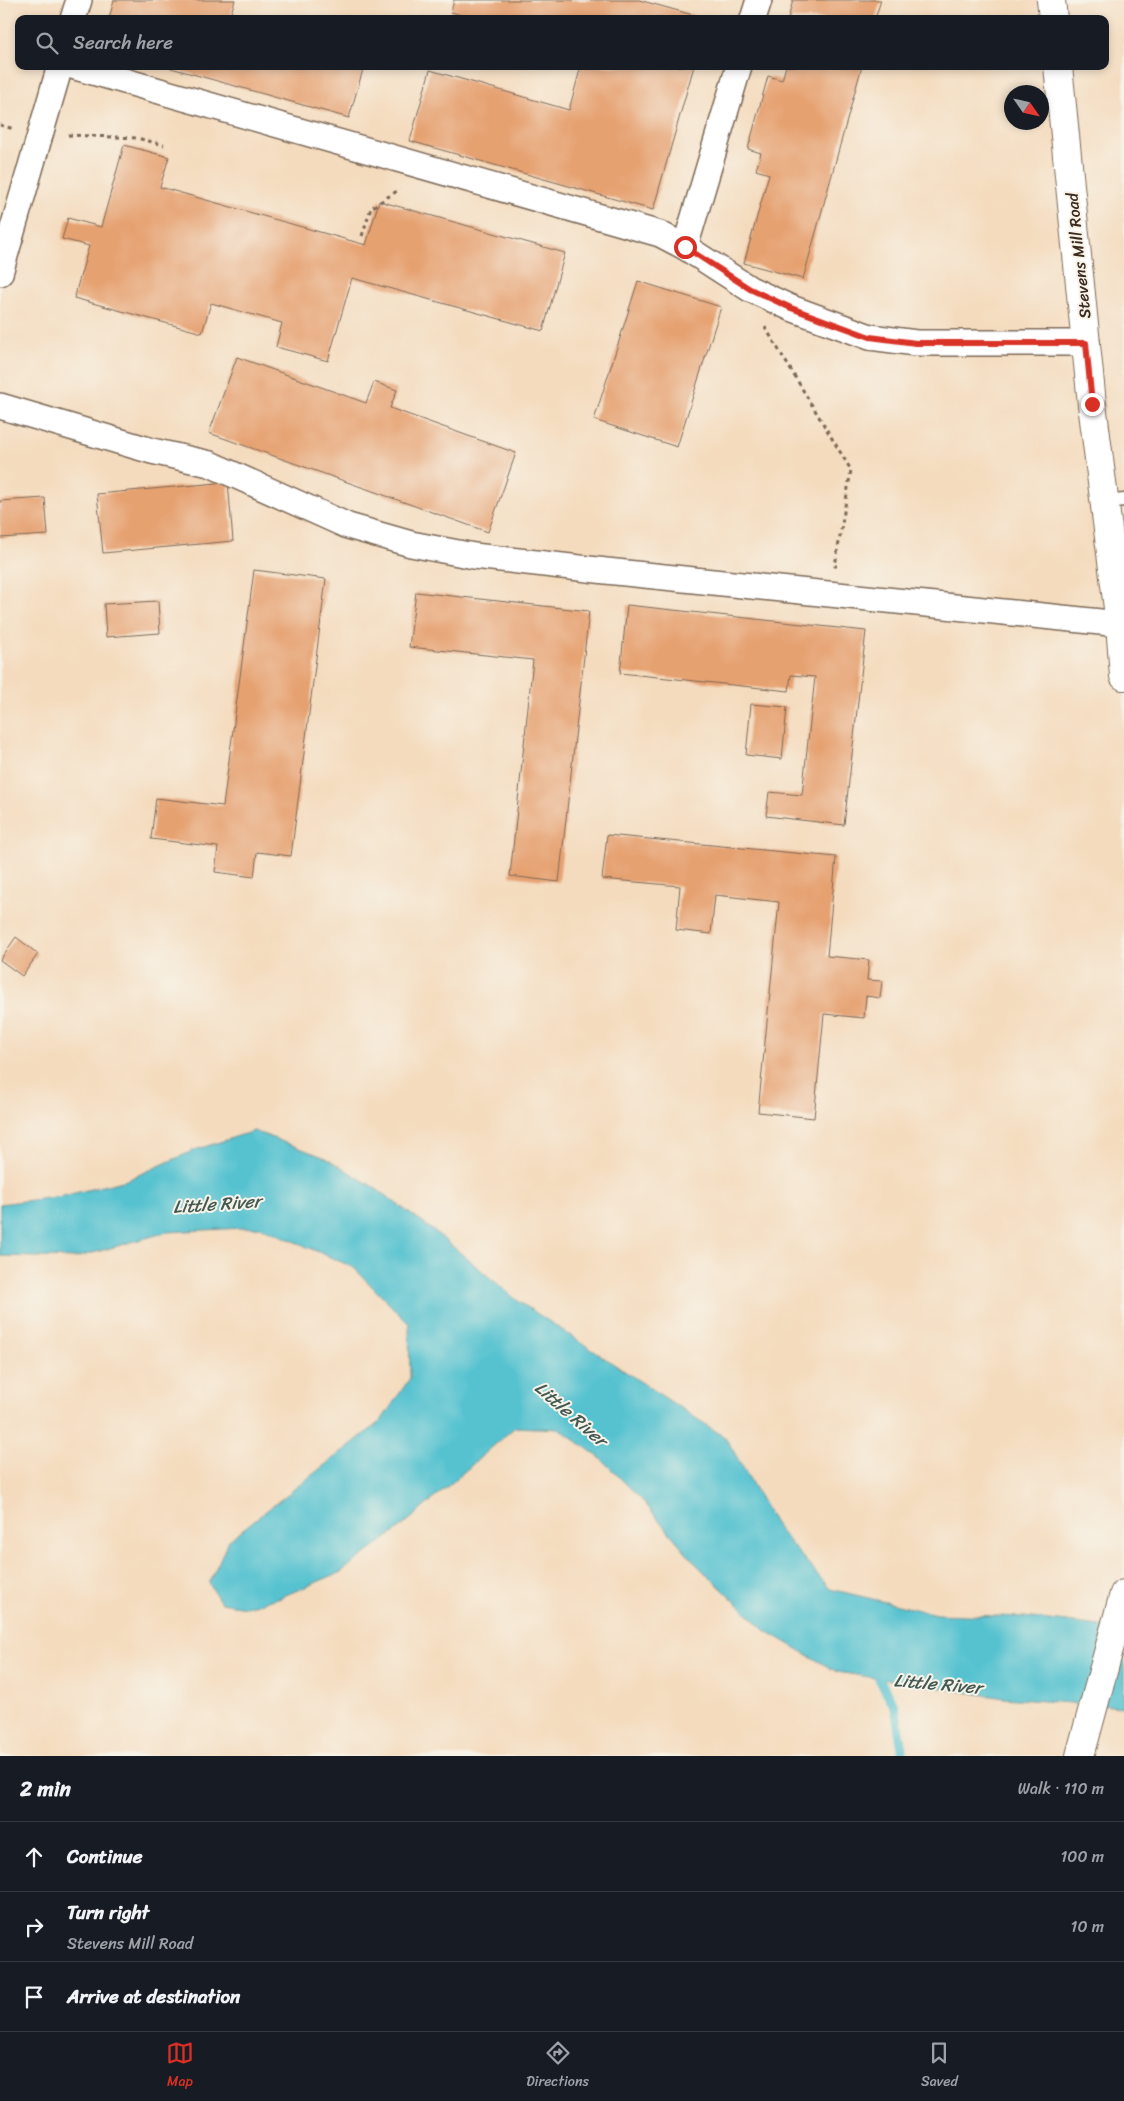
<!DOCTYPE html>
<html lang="en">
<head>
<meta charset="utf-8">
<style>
  :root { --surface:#171b24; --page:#20242c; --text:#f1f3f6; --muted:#9ea1a6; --line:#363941; --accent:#d93025 }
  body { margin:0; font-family:Sriracha,sans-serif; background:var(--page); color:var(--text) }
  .compass { position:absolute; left:1004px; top:85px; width:45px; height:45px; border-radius:50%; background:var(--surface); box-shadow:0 2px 8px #0003; rotate:124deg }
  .stop { position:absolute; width:15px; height:15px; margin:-11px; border:4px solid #d93025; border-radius:50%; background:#fff }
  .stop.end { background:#d93025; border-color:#fff; box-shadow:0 1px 5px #0008 }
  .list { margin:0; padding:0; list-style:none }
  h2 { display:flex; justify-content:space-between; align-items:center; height:65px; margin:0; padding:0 20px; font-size:21px }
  h2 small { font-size:16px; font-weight:400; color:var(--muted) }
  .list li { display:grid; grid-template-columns:32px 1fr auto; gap:15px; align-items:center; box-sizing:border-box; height:70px; padding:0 20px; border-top:1px solid var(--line) }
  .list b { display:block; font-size:19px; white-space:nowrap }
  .list p { margin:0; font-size:16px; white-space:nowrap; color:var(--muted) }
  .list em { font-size:16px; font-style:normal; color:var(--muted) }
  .icon { flex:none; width:28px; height:28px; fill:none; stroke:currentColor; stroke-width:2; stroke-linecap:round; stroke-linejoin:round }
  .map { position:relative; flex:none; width:1124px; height:1756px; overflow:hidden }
  .search { position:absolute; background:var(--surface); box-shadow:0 2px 8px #0003; left:15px; right:15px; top:15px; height:55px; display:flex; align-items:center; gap:12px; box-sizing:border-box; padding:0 18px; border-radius:10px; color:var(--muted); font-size:19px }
  .sheet { height:275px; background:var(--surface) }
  nav { display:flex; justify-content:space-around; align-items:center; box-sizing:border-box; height:70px; border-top:1px solid var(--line); background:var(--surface); font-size:14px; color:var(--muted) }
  nav a { display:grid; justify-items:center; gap:2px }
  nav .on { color:var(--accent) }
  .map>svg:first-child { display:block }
  .water { fill:#56c2d0; stroke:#487677 }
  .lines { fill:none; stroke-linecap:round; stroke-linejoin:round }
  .stream { stroke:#56c2d0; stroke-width:9 }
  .building { fill:#e6a171 }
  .service-casing { stroke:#7c6856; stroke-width:15 }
  .minor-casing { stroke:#7c6856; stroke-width:28 }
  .tertiary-casing { stroke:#7c6856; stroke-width:30 }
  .secondary-casing { stroke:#7c6856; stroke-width:30 }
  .path { stroke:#7c6856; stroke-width:3; stroke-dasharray:4 4; stroke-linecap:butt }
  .service { stroke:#fff; stroke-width:12 }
  .minor { stroke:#fff; stroke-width:25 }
  .tertiary { stroke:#fff; stroke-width:28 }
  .secondary { stroke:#fff; stroke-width:28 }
  .route { stroke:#d93025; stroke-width:6 }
  .labels { text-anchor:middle; stroke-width:4; stroke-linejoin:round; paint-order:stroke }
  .street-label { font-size:16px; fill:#3b2a1e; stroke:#f7f3e8 }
  .water-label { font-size:18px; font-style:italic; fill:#435853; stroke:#f7f3e8 }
</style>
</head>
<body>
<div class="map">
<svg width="1124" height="1756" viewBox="0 0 1124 1756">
  <rect width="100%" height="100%" fill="#f7f3e8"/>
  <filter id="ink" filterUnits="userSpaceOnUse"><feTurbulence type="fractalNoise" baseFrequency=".02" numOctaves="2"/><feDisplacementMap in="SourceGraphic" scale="10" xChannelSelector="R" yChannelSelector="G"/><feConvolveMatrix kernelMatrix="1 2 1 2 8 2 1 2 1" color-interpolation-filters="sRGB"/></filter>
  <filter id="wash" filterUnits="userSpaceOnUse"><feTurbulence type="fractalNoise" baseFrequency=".0096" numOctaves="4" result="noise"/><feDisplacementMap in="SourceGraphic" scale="20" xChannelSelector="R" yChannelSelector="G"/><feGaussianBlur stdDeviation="1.12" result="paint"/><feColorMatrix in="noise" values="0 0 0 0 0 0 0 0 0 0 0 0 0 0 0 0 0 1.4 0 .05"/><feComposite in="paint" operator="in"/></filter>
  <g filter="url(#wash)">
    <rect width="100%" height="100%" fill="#f4dbbe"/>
    <path class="water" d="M254,1131L326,1158L375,1188L434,1231L518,1301L726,1438L778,1529L830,1589L936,1614L1024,1617L1124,1629V1707L1004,1698L837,1672L765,1630L697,1565L641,1499L600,1458L560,1429L515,1427L399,1529L341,1572L281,1597L246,1607L221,1603L209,1583L229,1540L381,1421L410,1378L409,1324L353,1267L261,1227L167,1232L75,1258L0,1256V1204L63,1196L127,1180L195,1150Z"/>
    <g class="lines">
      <path class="stream" d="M879,1679L895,1707L903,1756"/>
    </g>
    <g id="blocks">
      <g class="building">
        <path d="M114,0H235L231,13L250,18L109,19Z"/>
        <path d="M454,0H639L704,18L474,19L451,12Z"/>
        <path d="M793,0H881L875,19H788Z"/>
        <path d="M164,66H364L349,118Z"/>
        <path d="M581,66H694L653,210L410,141L430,70L569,110Z"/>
        <path d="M786,66H862L803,279L744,263L769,174L756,170L761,153L748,149L768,76L782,80Z"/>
        <path d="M124,145L169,157L160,187L366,245L379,201L565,253L543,331L352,278L328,361L276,347L282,323L211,303L202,333L74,298L89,246L62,239L68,218L101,227Z"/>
        <path d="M638,281L721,307L677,447L594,420Z"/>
        <path d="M237,357L366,403L374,382L397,390L390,408L516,453L488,532L209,433Z"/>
        <path d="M228,482L233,541L103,553L97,494Z"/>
        <path d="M45,498L48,535L0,538V501Z"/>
        <path d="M254,570L326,579L291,856L257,852L254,877L215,872L218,847L151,839L156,798L223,806Z"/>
        <path d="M416,592L589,611L559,882L510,876L533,660L409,647Z"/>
        <path d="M158,601L160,633L106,637L104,604Z"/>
        <path d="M627,605L866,631L844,825L766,816L769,792L802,795L815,677L791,675L789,691L620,673Z"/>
        <path d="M751,704L787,707L782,759L746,755Z"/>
        <path d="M607,835L836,857L827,956L869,960L867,980L882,981L880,998L866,996L864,1018L824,1014L814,1118L758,1112L779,902L715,895L711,934L676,930L680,886L602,879Z"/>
        <path d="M16,937L38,954L22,976L0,960Z"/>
      </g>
    </g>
  </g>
  <g filter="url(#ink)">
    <use href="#blocks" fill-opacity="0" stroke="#7c6856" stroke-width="1"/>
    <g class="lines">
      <defs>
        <path id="service" d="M1105,502L1124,500"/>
        <g id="minor">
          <path d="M73,19L79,0"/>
          <path d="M753,19L759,0"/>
          <path d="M72,66L660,234L685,247L750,289L791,308L870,337L916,343H1087"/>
          <path d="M685,247L739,66"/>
          <path d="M0,273L60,66"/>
          <path d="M0,406L152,451L210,464L348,526L411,544L474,556L606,571L1120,624"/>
        </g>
        <g id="tertiary">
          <path d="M1051,0L1053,19"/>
          <path d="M1058,66L1092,404L1120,624"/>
        </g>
        <g id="secondary">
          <path d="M1124,625L1120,624L1124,676"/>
          <path d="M1080,1756L1124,1594"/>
        </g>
      </defs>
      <use href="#service" class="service-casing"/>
      <use href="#minor" class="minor-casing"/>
      <use href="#tertiary" class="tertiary-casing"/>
      <use href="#secondary" class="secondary-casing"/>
      <g class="path">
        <path d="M0,125L14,129"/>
        <path d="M68,135L137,138L164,145"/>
        <path d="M362,236L371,208L400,189"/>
        <path d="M765,327L851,470L835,566H837"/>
      </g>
      <use href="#service" class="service"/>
      <use href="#minor" class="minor"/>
      <use href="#tertiary" class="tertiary"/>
      <use href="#secondary" class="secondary"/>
    </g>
  </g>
  <g class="lines" filter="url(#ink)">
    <path class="route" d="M685,247L750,289L791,308L870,337L916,343H1086L1092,404"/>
  </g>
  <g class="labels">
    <g class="street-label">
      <text transform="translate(1078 256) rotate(-96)" y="6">Stevens Mill Road</text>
    </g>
    <g class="water-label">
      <text transform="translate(217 1204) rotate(-4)" y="6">Little River</text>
      <text transform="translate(571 1414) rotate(41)" y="6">Little River</text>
      <text transform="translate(938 1684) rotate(5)" y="6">Little River</text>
    </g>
  </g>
</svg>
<svg class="compass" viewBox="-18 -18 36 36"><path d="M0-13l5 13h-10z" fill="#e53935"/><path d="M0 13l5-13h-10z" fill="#9ea1a6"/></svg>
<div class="stop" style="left:685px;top:247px"></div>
<div class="stop end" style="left:1092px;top:404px"></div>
<div class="search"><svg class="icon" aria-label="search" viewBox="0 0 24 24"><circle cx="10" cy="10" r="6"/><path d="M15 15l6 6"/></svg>Search here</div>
</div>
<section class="sheet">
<h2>2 min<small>Walk · 110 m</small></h2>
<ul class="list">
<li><svg class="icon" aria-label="ahead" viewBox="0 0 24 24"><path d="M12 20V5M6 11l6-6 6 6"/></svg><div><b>Continue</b></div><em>100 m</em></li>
<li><svg class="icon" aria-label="right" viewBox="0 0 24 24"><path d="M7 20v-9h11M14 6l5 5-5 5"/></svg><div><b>Turn right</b><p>Stevens Mill Road</p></div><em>10 m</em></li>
<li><svg class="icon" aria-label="arrive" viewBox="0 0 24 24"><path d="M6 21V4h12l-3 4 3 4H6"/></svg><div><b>Arrive at destination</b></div></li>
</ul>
</section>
<nav>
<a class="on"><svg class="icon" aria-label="map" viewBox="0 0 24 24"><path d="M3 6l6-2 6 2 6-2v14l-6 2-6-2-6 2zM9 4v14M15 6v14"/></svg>Map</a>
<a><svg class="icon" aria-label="directions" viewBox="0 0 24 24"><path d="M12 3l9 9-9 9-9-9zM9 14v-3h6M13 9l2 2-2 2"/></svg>Directions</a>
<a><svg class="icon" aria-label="saved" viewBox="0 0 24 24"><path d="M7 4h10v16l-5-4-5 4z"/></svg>Saved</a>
</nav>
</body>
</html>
